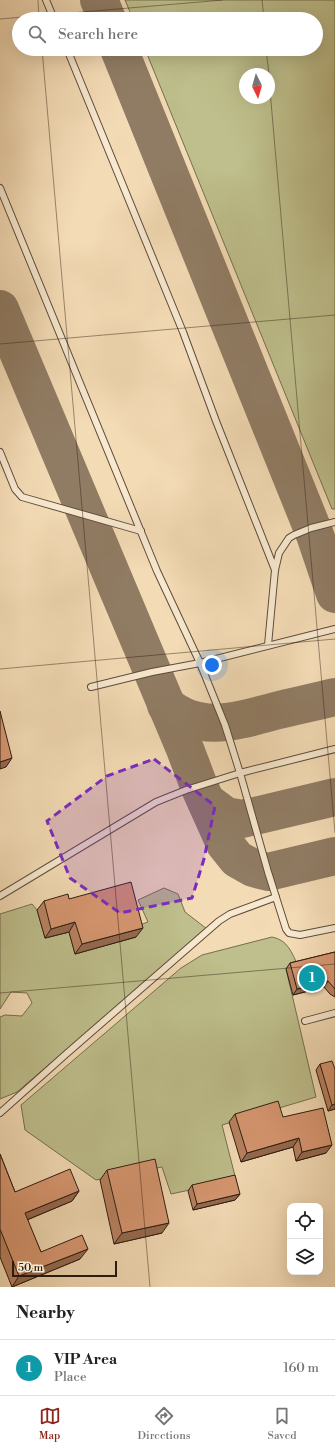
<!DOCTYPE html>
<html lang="en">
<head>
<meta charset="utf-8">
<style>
  :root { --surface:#fff; --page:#f2f2f2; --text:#202124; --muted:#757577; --line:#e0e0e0; --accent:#8f2418 }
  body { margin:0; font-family:"Libre Bodoni",serif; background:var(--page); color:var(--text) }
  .controls { position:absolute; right:12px; bottom:12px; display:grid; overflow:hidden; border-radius:8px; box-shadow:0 4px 16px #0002 }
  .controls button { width:36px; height:36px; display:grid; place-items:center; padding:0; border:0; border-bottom:1px solid var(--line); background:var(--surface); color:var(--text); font:20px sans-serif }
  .compass { position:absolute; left:239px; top:68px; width:36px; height:36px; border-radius:50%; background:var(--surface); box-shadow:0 4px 16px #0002; rotate:175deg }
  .scale { position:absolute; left:12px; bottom:10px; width:105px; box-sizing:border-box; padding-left:4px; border:2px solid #2c1d12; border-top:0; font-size:11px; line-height:14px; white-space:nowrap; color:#2c1d12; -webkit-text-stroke:3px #f7e8cf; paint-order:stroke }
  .you { position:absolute; left:212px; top:665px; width:14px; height:14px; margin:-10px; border:3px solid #fff; border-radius:50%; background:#1a73e8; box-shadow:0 0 0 6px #1a73e833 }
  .badge { display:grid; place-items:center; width:26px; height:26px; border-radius:50%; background:var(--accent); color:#fff; font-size:13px; font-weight:700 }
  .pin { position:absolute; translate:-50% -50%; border:2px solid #fff; box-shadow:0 1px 4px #0006 }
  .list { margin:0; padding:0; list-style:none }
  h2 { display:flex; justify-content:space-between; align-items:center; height:52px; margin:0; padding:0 16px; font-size:17px }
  h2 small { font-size:13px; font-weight:400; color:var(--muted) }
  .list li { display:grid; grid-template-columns:26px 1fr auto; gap:12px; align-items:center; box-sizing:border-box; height:56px; padding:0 16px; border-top:1px solid var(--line) }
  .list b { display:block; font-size:15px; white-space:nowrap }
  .list p { margin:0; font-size:13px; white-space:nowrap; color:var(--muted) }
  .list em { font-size:13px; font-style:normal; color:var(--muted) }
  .icon { flex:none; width:22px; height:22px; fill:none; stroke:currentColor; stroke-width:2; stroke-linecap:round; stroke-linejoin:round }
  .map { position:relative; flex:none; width:335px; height:1287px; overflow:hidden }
  .search { position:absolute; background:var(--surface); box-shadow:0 4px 16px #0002; left:12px; right:12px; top:12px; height:44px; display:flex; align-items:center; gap:10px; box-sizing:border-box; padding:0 14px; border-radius:22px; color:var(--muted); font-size:15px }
  .sheet { height:108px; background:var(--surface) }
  nav { display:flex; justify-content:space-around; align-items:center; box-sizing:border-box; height:56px; border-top:1px solid var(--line); background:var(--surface); font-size:11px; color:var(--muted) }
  nav a { display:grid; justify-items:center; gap:2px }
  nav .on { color:var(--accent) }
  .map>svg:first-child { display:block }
  .green { fill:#bebf8c; stroke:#756e4f; fill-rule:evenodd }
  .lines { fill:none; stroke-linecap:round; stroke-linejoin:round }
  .taxiway { stroke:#907c64; stroke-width:38 }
  .lane-casing { stroke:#5e4c3b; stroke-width:8 }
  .lane { stroke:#f7e8cf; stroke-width:6 }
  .wall { fill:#b98261; stroke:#2c1d12 }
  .shaded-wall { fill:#966a4f; stroke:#2c1d12 }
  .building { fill:#d79771; stroke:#2c1d12 }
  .marked { fill:#7b2cbf; fill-opacity:0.2; stroke:#7b2cbf; stroke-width:3; stroke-dasharray:8 5; stroke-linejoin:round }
  .ticks { fill:none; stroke:#2c1d12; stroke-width:1; stroke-opacity:0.45 }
</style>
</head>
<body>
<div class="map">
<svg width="335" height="1287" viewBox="0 0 335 1287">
  <rect width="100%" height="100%" fill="#f3dbb5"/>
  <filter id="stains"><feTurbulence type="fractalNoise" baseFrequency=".005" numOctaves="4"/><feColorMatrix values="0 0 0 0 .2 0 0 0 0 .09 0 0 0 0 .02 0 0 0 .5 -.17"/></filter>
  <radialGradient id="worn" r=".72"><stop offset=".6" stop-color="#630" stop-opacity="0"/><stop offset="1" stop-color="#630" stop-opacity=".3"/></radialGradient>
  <g class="green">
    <path d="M125,0H335V509H332L145,49H316V19H133ZM245,74H269V98H245Z"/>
    <path d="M164,888L178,894L185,912L207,929L17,1092L0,1099V1017L5,1015L22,1016L32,1003L27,993L11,992L0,1009V914L32,904L37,910L45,938L69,932L75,954L134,927L148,922L138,900Z"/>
    <path d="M272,937C288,940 292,953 298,966L286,969L316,1097L222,1125L236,1180L171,1194L162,1167L96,1180L25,1130L21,1105L181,968L202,955Z"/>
  </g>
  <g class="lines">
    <g class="taxiway">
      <path d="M99,0L107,19"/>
      <path d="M119,49L315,535L335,594"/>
      <path d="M0,309L185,749L199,786L225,844L237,859L253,868L268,872L335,856"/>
      <path d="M166,705C200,734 237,721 275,711C295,706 315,702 335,697"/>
      <path d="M207,802L226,816L242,819L335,797"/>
    </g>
    <defs>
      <g id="lane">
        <path d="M46,0L54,19"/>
        <path d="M67,49L183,332L216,421L275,570"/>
        <path d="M0,188L157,571L200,663L225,725L240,773L335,749"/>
        <path d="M0,452L15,489L22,497L141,531"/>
        <path d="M268,645L275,570L279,553L289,538L294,535L311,528L335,522"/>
        <path d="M91,687L152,672L200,663L335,629"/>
        <path d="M0,896L156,802L186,790L240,773L268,872L286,929L289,933L300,935L335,928"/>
        <path d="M305,1021L335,1013"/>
        <path d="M0,1113L65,1055L219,921L230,914L276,897"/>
      </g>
    </defs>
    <use href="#lane" class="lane-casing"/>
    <use href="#lane" class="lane"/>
  </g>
  <g class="wall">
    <path d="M69,899L136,937L75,954L69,932L45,938L37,910L44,901Z"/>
    <path d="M335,952V997L330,994L324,987L293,995L286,969L290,963Z"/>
    <path d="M320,1064L335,1109L328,1111L316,1070Z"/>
    <path d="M235,1114L283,1117L326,1153L296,1161L293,1147L241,1162L229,1122Z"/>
    <path d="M0,1154L15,1192L79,1191L72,1201L27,1220L41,1252L80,1259L12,1287L0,1257Z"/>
    <path d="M107,1170L162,1233L114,1244L100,1180Z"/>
    <path d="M192,1185L240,1194L235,1200L193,1210L188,1191Z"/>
  </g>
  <g class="shaded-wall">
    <path d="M12,758L6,767L0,769V762Z"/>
    <path d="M75,922L69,932L45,938L51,929Z"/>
    <path d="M143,928L136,937L75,954L82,944Z"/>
    <path d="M328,981L324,987L293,995L297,989Z"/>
    <path d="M335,1104V1109L328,1111L332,1105Z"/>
    <path d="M299,1138L293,1147L241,1162L247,1153Z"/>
    <path d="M332,1145L326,1153L296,1161L302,1152Z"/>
    <path d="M79,1191L72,1201L17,1224L25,1213Z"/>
    <path d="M240,1194L235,1200L193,1210L197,1204Z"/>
    <path d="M169,1223L162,1233L114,1244L122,1233Z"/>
    <path d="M88,1249L80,1259L12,1287L19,1276Z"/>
  </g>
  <g class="building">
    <path d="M0,711L12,758L0,762Z"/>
    <path d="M131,882L143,928L82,944L75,922L51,929L44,901L68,894L69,899Z"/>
    <path d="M335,952V989L328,981L297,989L290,963Z"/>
    <path d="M332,1061L335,1069V1104L332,1105L320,1064Z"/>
    <path d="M278,1101L283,1117L323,1108L332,1145L302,1152L299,1138L247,1153L235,1114Z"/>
    <path d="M0,1154L15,1192L70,1169L79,1191L25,1213L41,1252L82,1235L88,1249L19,1276L0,1229Z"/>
    <path d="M155,1159L169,1223L122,1233L107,1170Z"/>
    <path d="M235,1175L240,1194L197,1204L192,1185Z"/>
  </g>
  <path class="marked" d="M154,759L215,806L204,859L192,898L120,913L70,878L47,821L107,776Z"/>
  <path class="ticks" d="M38,0L39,19M262,0L264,19M0,19L223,0M42,49L150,1287M266,49L269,74M269,79L335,833M0,344L335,315M0,669L335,639M0,993L335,964"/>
  <rect width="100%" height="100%" filter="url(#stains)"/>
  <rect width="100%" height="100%" fill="url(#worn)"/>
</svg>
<div class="controls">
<button><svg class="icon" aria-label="locate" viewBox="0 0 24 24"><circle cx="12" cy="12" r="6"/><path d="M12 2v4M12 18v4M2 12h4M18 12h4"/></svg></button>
<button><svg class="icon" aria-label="layers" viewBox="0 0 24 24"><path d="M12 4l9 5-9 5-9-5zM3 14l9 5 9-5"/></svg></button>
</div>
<svg class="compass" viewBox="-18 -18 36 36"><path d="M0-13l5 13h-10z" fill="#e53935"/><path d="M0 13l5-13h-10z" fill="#757577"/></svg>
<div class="scale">50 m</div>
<div class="you"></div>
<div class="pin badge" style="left:312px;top:978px;background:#0f9aa8">1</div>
<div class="search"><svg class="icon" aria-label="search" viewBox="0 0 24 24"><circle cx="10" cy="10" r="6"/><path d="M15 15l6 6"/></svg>Search here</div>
</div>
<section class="sheet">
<h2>Nearby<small></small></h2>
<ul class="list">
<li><span class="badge" style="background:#0f9aa8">1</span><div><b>VIP Area</b><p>Place</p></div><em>160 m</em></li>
</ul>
</section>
<nav>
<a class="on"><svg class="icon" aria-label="map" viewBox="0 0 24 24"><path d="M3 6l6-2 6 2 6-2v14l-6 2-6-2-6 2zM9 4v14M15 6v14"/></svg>Map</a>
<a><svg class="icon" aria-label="directions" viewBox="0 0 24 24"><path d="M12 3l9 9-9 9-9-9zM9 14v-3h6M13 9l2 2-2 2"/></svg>Directions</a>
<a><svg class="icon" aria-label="saved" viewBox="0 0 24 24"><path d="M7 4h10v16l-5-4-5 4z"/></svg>Saved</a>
</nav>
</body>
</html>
